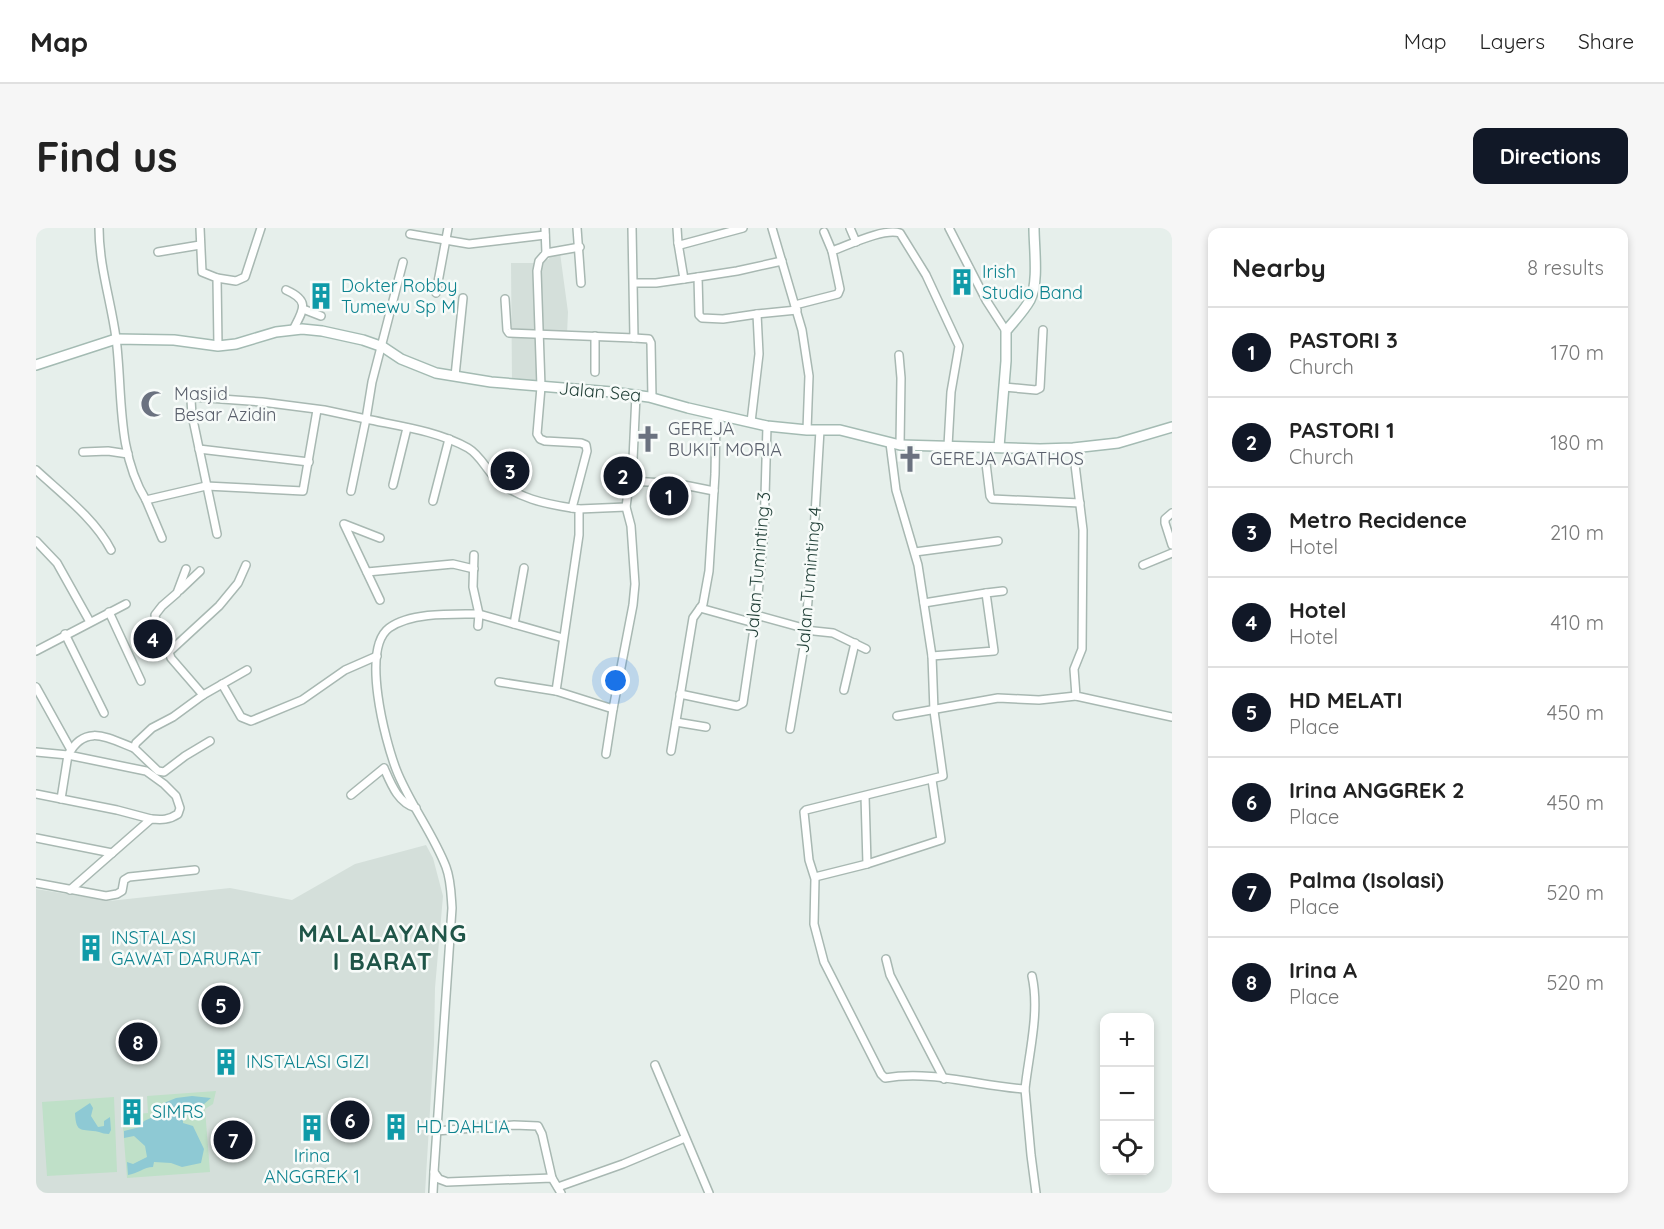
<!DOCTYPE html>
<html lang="en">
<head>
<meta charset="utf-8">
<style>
  :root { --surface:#fff; --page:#f6f6f6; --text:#222; --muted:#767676; --line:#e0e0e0; --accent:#111827 }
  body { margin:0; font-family:Quicksand,sans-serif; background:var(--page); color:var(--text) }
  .controls { position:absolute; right:18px; bottom:18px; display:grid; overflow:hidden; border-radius:12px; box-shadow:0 3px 9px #0003 }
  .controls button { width:54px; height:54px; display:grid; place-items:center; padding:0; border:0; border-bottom:2px solid var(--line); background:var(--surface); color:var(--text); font:30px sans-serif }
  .you { position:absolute; left:580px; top:453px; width:21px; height:21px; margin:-15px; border:4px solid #fff; border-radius:50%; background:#1a73e8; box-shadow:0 0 0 9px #1a73e833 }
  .badge { display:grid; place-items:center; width:39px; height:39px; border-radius:50%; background:var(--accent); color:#fff; font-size:20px; font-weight:700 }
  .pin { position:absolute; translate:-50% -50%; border:3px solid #fff; box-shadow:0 2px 6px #0006 }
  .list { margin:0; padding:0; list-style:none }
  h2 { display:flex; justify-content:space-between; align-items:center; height:78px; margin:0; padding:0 24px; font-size:26px }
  h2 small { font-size:20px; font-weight:400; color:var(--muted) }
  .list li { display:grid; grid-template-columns:39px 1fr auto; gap:18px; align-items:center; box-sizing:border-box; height:90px; padding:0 24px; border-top:2px solid var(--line) }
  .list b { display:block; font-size:22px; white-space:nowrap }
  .list p { margin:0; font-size:20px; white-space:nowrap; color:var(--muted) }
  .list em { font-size:20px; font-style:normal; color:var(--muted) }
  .icon { flex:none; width:33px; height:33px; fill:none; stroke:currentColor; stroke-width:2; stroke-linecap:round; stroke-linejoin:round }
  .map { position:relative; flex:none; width:1136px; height:965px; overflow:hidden; border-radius:12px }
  header { display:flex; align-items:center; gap:36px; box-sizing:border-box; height:84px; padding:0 30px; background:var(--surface); border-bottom:2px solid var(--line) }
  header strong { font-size:28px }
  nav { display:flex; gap:33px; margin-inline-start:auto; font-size:21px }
  .intro { display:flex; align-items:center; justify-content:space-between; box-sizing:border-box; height:144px; padding:0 36px }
  h1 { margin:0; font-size:42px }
  .button { padding:15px 27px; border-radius:12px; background:var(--accent); color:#fff; font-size:21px; font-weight:700 }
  main { display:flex; gap:36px; padding:0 36px }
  aside { flex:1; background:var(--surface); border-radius:12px; box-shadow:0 3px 9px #0003 }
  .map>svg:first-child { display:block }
  .built { fill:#d4dfda }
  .green { fill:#bfe0c8 }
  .water { fill:#8ec9d4 }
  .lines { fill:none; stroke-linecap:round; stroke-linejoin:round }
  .street-casing { stroke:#a8b8b2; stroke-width:10 }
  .secondary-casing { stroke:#a4bbb3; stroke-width:12 }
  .street { stroke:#fff; stroke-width:7 }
  .secondary { stroke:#fff; stroke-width:9 }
  .labels { text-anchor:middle; stroke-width:5; stroke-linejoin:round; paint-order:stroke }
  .culture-label { font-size:18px; fill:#0d838f; stroke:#f7fbf9; text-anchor:start }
  .street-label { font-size:18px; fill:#24423a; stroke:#f7fbf9 }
  .worship-label { font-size:18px; fill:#5b616d; stroke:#f7fbf9; text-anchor:start }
  .district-label { font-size:24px; font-weight:bold; letter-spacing:1.5px; fill:#1f5548; stroke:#f7fbf9 }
</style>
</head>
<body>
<header>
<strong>Map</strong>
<nav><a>Map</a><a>Layers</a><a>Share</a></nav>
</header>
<div class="intro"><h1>Find us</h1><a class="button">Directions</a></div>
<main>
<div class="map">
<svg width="1136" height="965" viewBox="0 0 1136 965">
  <rect width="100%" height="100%" fill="#e6efeb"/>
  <g class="built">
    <path d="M524,25L532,84L531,106L504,105L506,158L476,153L475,35H498L513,31L514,26Z"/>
    <path d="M390,617L397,630L407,668L399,760L398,816L389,965H0V661L73,673L194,660L256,672L319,636Z"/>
  </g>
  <g class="green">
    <path d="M180,863L177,876L169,881L174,944L91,950L87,899L101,898V886L112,885L111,868Z"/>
    <path d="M78,869L81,944L11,948L6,874Z"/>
  </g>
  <g class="water">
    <path d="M156,868L175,870L161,882L147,885V895L157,898L168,921L165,935L146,939L135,935L118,934L117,939C108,939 101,946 92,947L91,934L97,936L111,929L109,918L98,908L88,910V903L104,899L108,893L117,889L128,875L140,870Z"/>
    <path d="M54,875L57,880L55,888L62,899L68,898V893L74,889L75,902L73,906C69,906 66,905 63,904C46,900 40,907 39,885Z"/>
  </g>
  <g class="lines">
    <defs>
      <g id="street">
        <path d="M63,0C63,38 75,73 80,110C87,164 80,223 110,272L170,258L267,263L281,182"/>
        <path d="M164,0L166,44L181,50L182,118"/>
        <path d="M509,0L510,25L503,33L501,43L505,159L501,206L504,211L509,213L545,215L550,217L551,223L536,280L543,281V307L520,463L577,481L597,377L599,356L595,298L590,279L592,264L596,253L600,167"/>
        <path d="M541,0L545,55"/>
        <path d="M641,0L642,15L644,17L707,0"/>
        <path d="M736,0L766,102L773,148L771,202"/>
        <path d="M814,0L820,14"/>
        <path d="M913,0L950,72L970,103"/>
        <path d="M788,4L796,23"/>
        <path d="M374,6L433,16L509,7"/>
        <path d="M642,15L648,51"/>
        <path d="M122,24L164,17"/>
        <path d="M510,25L544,19"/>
        <path d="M181,50L200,53L209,49L225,0"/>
        <path d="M598,55H620L662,49"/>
        <path d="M250,62C275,73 267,82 257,102"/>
        <path d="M400,65L412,0"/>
        <path d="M469,71L471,102L473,105L598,110L596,0"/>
        <path d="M759,77L802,66L804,61L796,23C813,17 847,0 864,5L890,47L923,118L915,164L912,218"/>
        <path d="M267,81L285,88"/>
        <path d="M721,86L761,82"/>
        <path d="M598,110L613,111L615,115L616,170"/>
        <path d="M863,127L865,150L864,217"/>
        <path d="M559,144V108"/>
        <path d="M419,148L427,70"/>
        <path d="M968,159L1000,162L1004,160L1007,102"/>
        <path d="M715,194L723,126L721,86L687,91L666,90L663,87L662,49L701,43L746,33"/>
        <path d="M854,215L860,262L882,337L896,428L898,483L907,548L770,582L768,584L773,632L779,651L778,696L788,734L845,846L849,850C896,842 943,858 989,861C993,824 1004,784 996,748"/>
        <path d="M948,219L954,268L956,271L1044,275"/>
        <path d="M1037,220L1047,302L1046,421L1038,441L1040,468L1136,489"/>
        <path d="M163,221L273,234"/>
        <path d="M47,224L72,223L92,226"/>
        <path d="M0,242C26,266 59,291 75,322"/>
        <path d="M596,253L643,256L678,263"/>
        <path d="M357,257L371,200"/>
        <path d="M315,263L330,191C363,198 402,203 432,220C444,227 450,241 460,251C480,270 510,276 536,280"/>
        <path d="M110,272L126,310"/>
        <path d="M397,273L413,211"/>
        <path d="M543,281L590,279"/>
        <path d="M1136,285L1129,291V295L1136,317"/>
        <path d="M181,306L156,187L155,172L158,169L226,174L288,182L330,191L336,154L367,34"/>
        <path d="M0,313L21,335L54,394"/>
        <path d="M879,324L962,313"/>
        <path d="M438,327L437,359L443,386C417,386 375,384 353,400C325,421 349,512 360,541C373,575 397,605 410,639C415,652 415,666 416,680L398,944L403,951L411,954L516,950L525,965"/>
        <path d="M1107,337L1136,325"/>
        <path d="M331,344L417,336L438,341"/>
        <path d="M144,362L164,343"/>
        <path d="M344,372L308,296L344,310"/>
        <path d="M888,375L950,365"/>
        <path d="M664,380L718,395"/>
        <path d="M73,384L105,453"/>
        <path d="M720,387L778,403L797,405L830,421"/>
        <path d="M478,396L488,340"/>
        <path d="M442,398L443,386L527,410"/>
        <path d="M29,406L68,485"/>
        <path d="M137,419L120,393L119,387L126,378L141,365L150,341"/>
        <path d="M0,423L90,376"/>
        <path d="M896,428L958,423L950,365L967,363"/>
        <path d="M463,454L520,463"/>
        <path d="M186,456L205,489L215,493L266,472L309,442L341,428"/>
        <path d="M0,459L35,522"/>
        <path d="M808,462L819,415"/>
        <path d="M644,466L701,478L707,475L720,387L728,304L731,198"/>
        <path d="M167,467L135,430L133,424L183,378L202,355L210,337"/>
        <path d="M861,488L962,470L1003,472L1040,468"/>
        <path d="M640,494L670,499"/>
        <path d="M754,501L771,401V384L778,304L784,202"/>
        <path d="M98,520L122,543L128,544L149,528L174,513"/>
        <path d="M635,523L657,390L667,376L673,343L679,246L680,186"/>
        <path d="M0,524L32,527L110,543L128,556L140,568L144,580L142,586C133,592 126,592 115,591L34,662"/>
        <path d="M570,526L577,481"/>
        <path d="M0,566L81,582L115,591"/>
        <path d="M315,567L348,540C355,556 362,575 380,580"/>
        <path d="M25,571L32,527C49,495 72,510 98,520L100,515L116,500L137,489L167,467L211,442"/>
        <path d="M0,610L76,625"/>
        <path d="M831,636L905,612L896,552"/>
        <path d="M779,649L831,636L829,568"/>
        <path d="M0,655L70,668L81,666L86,663L88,652L93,649L159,642"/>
        <path d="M850,731L854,747L908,851"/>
        <path d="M619,837L673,965"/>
        <path d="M989,861L995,927L1000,965"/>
        <path d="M400,903L478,897L502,898L506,906L516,950"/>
        <path d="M522,959L587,936L649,910"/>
        <path d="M397,965L398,944"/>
      </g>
      <g id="secondary">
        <path d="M0,137L80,111L138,112L182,118L200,116L240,104L266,101L286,103L327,112L347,119L365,131L400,145L455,154L576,164L613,169L652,180L731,198L771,202H804L864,217L1004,221L1037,220L1082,215L1136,199"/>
        <path d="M963,219L970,133V103C978,93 988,83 994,72C1003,55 998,20 998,0"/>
      </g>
    </defs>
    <use href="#street" class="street-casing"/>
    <use href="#secondary" class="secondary-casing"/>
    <use href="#street" class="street"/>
    <use href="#secondary" class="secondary"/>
  </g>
  <defs>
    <symbol id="building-bare" viewBox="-9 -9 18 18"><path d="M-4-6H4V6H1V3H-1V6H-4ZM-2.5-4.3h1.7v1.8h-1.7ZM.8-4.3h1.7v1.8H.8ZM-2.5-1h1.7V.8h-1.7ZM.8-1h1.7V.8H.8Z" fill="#0f9aa8" stroke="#f7fbf9" stroke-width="2.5" paint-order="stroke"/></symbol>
    <symbol id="mosque-bare" viewBox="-9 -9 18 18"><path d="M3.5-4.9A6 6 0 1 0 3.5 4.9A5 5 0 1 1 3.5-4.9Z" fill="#6b7280" stroke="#f7fbf9" stroke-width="2.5" paint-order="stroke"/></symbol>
    <symbol id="church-bare" viewBox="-9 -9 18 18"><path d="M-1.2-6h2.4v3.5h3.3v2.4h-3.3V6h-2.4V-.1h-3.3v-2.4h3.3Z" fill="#6b7280" stroke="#f7fbf9" stroke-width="2.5" paint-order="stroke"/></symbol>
  </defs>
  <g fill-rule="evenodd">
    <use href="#building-bare" x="907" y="35" width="38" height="38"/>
    <use href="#building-bare" x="266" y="49" width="38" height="38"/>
    <use href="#mosque-bare" x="99" y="157" width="38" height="38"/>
    <use href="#church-bare" x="593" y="192" width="38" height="38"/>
    <use href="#church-bare" x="855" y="212" width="38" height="38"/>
    <use href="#building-bare" x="36" y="701" width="38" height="38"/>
    <use href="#building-bare" x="171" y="815" width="38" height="38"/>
    <use href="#building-bare" x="77" y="865" width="38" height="38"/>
    <use href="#building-bare" x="341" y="880" width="38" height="38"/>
    <use href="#building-bare" x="257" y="881" width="38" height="38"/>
  </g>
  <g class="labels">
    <g class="culture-label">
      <text x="946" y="50">Irish<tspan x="946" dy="21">Studio Band</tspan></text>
      <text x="305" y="64">Dokter Robby<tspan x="305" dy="21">Tumewu Sp M</tspan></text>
      <text x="75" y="716">INSTALASI<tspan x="75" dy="21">GAWAT DARURAT</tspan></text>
      <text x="210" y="840">INSTALASI GIZI</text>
      <text x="116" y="890">SIMRS</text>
      <text x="380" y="905">HD DAHLIA</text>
      <text x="276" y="934" text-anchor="middle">Irina<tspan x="276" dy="21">ANGGREK 1</tspan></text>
    </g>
    <g class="street-label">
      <text transform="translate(564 164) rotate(5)" y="6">Jalan Sea</text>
      <text transform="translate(722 337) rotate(-85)" y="6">Jalan Tuminting 3</text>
      <text transform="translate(773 352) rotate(-85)" y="6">Jalan Tuminting 4</text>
    </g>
    <g class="worship-label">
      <text x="138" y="172">Masjid<tspan x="138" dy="21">Besar Azidin</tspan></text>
      <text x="632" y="207">GEREJA<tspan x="632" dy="21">BUKIT MORIA</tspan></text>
      <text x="894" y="237">GEREJA AGATHOS</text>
    </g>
    <g class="district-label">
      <text x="347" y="714">MALALAYANG<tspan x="347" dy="28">I BARAT</tspan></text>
    </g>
  </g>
</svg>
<div class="controls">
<button>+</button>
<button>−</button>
<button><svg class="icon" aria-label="locate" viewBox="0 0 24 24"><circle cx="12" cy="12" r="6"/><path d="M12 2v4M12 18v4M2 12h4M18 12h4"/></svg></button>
</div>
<div class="you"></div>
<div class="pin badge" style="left:633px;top:268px">1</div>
<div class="pin badge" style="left:587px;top:248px">2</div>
<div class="pin badge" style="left:474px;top:243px">3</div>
<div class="pin badge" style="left:117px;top:411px">4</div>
<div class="pin badge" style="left:185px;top:777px">5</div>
<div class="pin badge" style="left:314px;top:892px">6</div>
<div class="pin badge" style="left:197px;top:912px">7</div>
<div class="pin badge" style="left:102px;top:814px">8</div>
</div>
<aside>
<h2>Nearby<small>8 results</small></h2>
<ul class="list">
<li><span class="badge">1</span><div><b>PASTORI 3</b><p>Church</p></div><em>170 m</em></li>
<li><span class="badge">2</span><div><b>PASTORI 1</b><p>Church</p></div><em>180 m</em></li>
<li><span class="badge">3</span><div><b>Metro Recidence</b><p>Hotel</p></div><em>210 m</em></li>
<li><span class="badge">4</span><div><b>Hotel</b><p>Hotel</p></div><em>410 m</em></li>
<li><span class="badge">5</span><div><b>HD MELATI</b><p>Place</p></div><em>450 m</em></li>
<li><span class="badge">6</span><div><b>Irina ANGGREK 2</b><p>Place</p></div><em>450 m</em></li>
<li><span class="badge">7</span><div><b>Palma (Isolasi)</b><p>Place</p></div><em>520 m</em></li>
<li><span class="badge">8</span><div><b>Irina A</b><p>Place</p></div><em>520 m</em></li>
</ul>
</aside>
</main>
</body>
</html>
